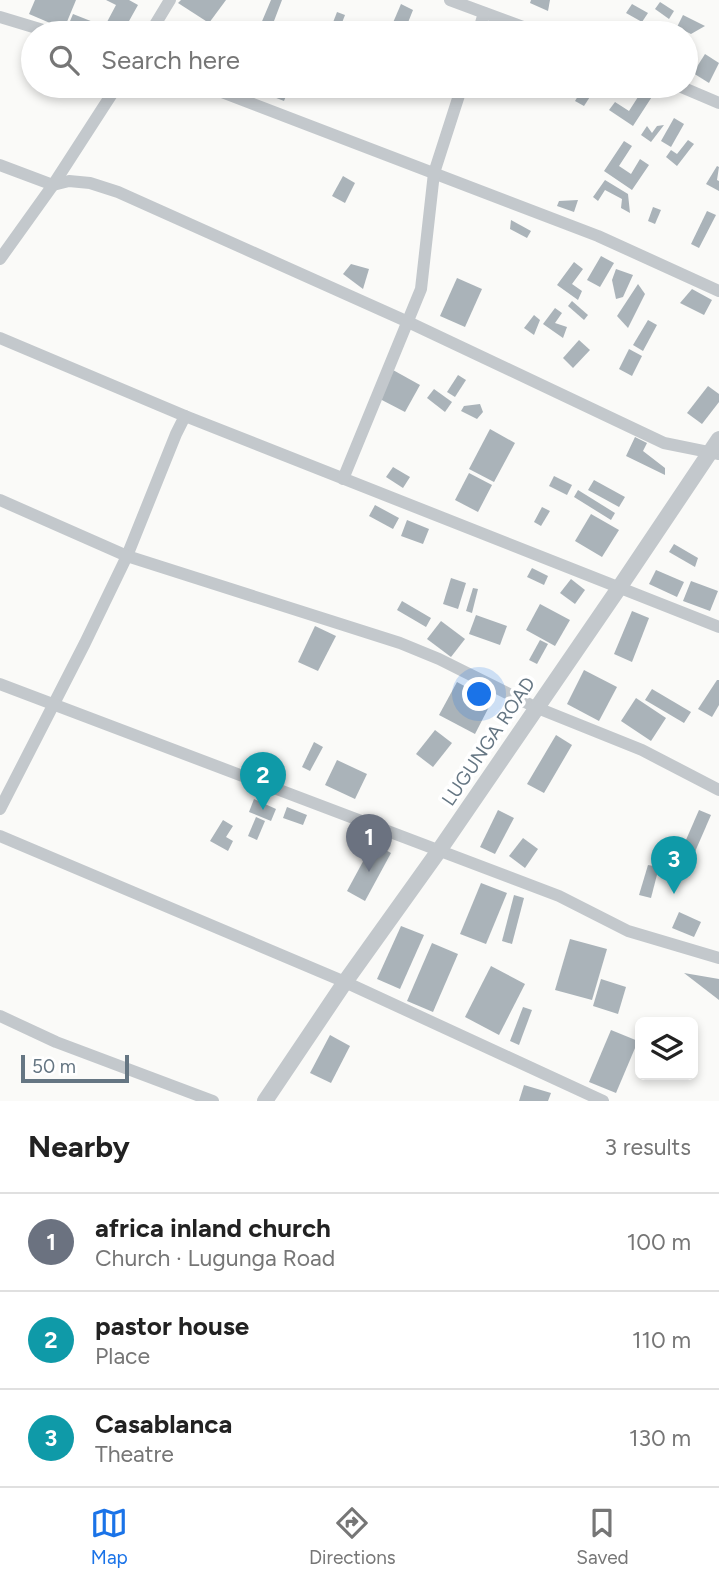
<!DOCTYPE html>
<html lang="en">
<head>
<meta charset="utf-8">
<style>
  :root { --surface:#fff; --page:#f2f2f2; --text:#222; --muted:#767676; --line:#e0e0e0; --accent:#1a73e8 }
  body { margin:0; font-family:Figtree,sans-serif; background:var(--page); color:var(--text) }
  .controls { position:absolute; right:21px; bottom:21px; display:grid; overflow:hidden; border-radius:10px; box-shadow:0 4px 10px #0003 }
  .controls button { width:63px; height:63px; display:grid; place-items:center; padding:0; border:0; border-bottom:2px solid var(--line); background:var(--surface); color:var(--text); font:35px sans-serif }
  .scale { position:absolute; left:21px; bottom:18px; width:108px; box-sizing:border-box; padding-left:7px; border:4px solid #657683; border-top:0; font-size:19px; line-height:24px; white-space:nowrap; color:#657683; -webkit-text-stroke:5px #fff; paint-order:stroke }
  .you { position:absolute; left:480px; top:695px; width:24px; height:24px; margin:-18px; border:5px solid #fff; border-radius:50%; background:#1a73e8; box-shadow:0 0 0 10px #1a73e833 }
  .badge { display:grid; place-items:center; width:46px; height:46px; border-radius:50%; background:var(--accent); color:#fff; font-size:23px; font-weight:700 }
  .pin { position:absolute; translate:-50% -58px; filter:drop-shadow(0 2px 4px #0008) }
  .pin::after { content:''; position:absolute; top:37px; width:24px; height:21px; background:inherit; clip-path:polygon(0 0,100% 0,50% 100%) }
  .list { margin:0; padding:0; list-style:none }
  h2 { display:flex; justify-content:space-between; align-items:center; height:91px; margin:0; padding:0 28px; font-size:30px }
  h2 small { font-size:23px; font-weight:400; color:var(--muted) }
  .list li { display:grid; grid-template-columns:46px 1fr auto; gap:21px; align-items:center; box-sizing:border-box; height:98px; padding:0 28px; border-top:2px solid var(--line) }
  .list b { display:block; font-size:26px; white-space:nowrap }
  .list p { margin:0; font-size:23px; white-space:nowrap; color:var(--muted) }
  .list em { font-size:23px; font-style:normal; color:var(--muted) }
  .icon { flex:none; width:38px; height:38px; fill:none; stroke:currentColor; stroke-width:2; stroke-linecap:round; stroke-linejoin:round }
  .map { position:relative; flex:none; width:719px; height:1101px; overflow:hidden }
  .search { position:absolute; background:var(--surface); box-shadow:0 4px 10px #0003; left:21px; right:21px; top:21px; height:77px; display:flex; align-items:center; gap:18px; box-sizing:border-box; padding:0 24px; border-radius:38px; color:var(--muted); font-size:26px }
  .sheet { height:385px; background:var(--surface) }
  nav { display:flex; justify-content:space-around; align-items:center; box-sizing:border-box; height:98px; border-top:2px solid var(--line); background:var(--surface); font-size:19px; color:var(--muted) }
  nav a { display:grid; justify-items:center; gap:4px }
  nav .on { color:var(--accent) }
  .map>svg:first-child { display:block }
  .building { fill:#aab3b9 }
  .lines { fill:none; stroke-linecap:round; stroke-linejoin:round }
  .minor { stroke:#c3c8cc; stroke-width:12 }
  .tertiary { stroke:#c3c8cc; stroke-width:16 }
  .labels { text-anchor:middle; stroke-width:7; stroke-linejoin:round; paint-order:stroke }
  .street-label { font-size:19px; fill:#657683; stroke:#fff }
</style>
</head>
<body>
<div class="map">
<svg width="719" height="1101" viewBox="0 0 719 1101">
  <rect width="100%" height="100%" fill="#fafaf8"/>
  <g class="building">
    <path d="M35,0H76L64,29L29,14Z"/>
    <path d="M106,0H129L138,5L124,30L107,22L116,5Z"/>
    <path d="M181,0H226L209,23L178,3Z"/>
    <path d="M271,0H282L274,21L303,33H278L260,26Z"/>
    <path d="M531,0H550L548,11L530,3Z"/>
    <path d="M660,2L674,11L669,19L655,9Z"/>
    <path d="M401,4L413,10L405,30L392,25Z"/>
    <path d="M632,4L648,13L642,22L626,13Z"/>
    <path d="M337,12L345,15L338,33H329Z"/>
    <path d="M73,14L121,33H85L68,26Z"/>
    <path d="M683,15L705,26L691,34L677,27Z"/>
    <path d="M654,21L666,27L662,33H647Z"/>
    <path d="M705,54L719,63L709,83L693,73Z"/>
    <path d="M246,86H290L284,101Z"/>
    <path d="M584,86H597L584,106L575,101Z"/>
    <path d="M645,86L655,92L633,126L609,110L615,102L629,111Z"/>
    <path d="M674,118L684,124L671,147L661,141Z"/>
    <path d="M664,125L651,142L641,135L647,126L652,133L657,126Z"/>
    <path d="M688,140L694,144L677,166L666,157L671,150L677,154Z"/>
    <path d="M624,141L632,146L619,166L631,174L640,159L649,165L632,190L604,171Z"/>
    <path d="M717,166L719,167L717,180L719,181V191L706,184Z"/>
    <path d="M343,176L355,183L345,203L332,196Z"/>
    <path d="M605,180L628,194L630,213L621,208L622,199L605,190L598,201L593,197Z"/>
    <path d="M578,200L574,212L557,206L559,201Z"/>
    <path d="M653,207L661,210L655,224L648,221Z"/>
    <path d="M707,211L716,215L699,248L691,244Z"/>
    <path d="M511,220L531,231L527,238L510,229Z"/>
    <path d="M601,256L614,263L600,287L587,280Z"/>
    <path d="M574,262L583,269L572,284L582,291L578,300L557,285Z"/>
    <path d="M351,264L369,269L363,289L343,274Z"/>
    <path d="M616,269L633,275L623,297L616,299L612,280Z"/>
    <path d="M457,278L482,289L465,327L440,316Z"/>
    <path d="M638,284L645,294L628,328L617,316Z"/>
    <path d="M692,289L712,300L704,315L680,303Z"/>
    <path d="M572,301L588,315L584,320L568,306Z"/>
    <path d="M555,308L562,313L555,323L567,327L563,338L543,324Z"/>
    <path d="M534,315L540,320L534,335L524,328Z"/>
    <path d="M648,320L657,325L643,351L633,345Z"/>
    <path d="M579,340L590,350L573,368L563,358Z"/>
    <path d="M629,349L642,356L632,376L619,369Z"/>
    <path d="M393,370L420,385L405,412L378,398Z"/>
    <path d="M458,375L466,380L455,397L447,392Z"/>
    <path d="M708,386L719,394V402L702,424L687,413Z"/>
    <path d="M434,389L452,402L445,412L427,398Z"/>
    <path d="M480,404L483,412L477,419L461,411L464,406Z"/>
    <path d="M490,429L515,443L494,482L469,469Z"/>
    <path d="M635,437L647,443L643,451L665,468V475L626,456Z"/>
    <path d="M393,467L410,477L403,488L386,477Z"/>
    <path d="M469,473L492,485L478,512L455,500Z"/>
    <path d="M554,476L572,485L567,495L549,486Z"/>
    <path d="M594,480L625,497L619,507L588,490Z"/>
    <path d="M578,490L615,513L611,520L574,497Z"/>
    <path d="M375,505L399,518L393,529L369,516Z"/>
    <path d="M542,507L550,511L541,526L534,522Z"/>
    <path d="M591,514L619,530L602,557L575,541Z"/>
    <path d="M407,520L429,529L423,544L401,536Z"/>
    <path d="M674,544L698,558L695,567L669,552Z"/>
    <path d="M532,568L548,576L544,585L527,577Z"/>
    <path d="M656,570L684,582L677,597L649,584Z"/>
    <path d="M451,578L466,583L458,609L443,604Z"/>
    <path d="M571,579L585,590L575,604L560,593Z"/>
    <path d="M691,581L718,591L710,611L683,601Z"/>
    <path d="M473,588L478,589L472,613L466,611Z"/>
    <path d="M402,601L431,618L426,627L397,610Z"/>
    <path d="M540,604L570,620L555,646L526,630Z"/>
    <path d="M632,611L649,618L632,662L614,654Z"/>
    <path d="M476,615L507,626L500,645L469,634Z"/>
    <path d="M441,621L465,639L451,657L427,639Z"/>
    <path d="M315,626L336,636L318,671L298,662Z"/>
    <path d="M540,640L548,644L537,664L529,660Z"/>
    <path d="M584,670L617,687L599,721L567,704Z"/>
    <path d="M717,680H719V705L712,717L698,709Z"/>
    <path d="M457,682L492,701L475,734L439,715Z"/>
    <path d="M652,689L691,712L684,723L645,700Z"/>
    <path d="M636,698L666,718L651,741L621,721Z"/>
    <path d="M435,730L452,743L433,767L416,754Z"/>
    <path d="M556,735L572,745L544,793L527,784Z"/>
    <path d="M314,742L323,747L310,771L302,767Z"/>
    <path d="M337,760L367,774L355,799L325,785Z"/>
    <path d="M254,799L276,809L271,821L249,812Z"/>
    <path d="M287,807L307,815L303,825L283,818Z"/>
    <path d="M498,810L514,818L495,854L480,847Z"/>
    <path d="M699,810L711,815L691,861L679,856Z"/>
    <path d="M256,817L265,821L257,840L248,836Z"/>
    <path d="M223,820L233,826L226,837L233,841L228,851L210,841Z"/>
    <path d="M523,838L538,849L525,868L509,856Z"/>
    <path d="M373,843L391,853L365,901L347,891Z"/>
    <path d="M648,865L659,867L651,898L639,895Z"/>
    <path d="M481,883L507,893L486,944L460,934Z"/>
    <path d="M514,895L524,898L512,944L502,941Z"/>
    <path d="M679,912L701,922L694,937L672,928Z"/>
    <path d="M401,926L424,935L400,989L377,979Z"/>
    <path d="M570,939L607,949L592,1000L555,990Z"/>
    <path d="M432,943L458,954L433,1012L407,1001Z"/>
    <path d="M491,966L525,984L499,1035L465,1017Z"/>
    <path d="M684,973L719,979V1000Z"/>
    <path d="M601,979L626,987L618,1014L593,1006Z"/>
    <path d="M523,1007L532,1010L519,1045L510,1041Z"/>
    <path d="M611,1030L638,1041L616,1093L589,1082Z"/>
    <path d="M330,1035L350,1046L331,1083L310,1073Z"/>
    <path d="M524,1085L551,1093L548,1101H519Z"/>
  </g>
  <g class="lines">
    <g class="minor">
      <path d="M450,0L539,33"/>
      <path d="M0,17L53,33"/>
      <path d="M150,33L170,0"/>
      <path d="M478,33L484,13"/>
      <path d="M206,86L598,236L719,291"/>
      <path d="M679,86L719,103"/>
      <path d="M0,165L53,185L69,181L90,183L118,192L406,321L664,443L719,454"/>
      <path d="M0,259L53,185L117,86"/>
      <path d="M0,338L185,416L176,434L127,556L85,643L0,809"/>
      <path d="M185,416L719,627"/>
      <path d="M343,479L421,289L434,173L462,86"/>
      <path d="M0,500L127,556L400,643L439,659L535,707L642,750L719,790"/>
      <path d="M0,684L559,896L628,931L719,958"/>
      <path d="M0,836L345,982L603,1101"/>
      <path d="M0,1016L56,1042L213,1101"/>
    </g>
    <path class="tertiary" d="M265,1101L345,982L438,852L619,588L719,439"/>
  </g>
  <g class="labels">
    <g class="street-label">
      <text transform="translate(488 741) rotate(-56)" y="7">LUGUNGA ROAD</text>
    </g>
  </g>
</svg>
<div class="controls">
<button><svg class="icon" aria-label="layers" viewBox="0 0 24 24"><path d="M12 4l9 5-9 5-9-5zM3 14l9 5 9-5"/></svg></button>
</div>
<div class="scale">50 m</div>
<div class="you"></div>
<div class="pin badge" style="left:369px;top:872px;background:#6b7280">1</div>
<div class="pin badge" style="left:263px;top:810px;background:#0f9aa8">2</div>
<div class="pin badge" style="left:674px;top:894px;background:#0f9aa8">3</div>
<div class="search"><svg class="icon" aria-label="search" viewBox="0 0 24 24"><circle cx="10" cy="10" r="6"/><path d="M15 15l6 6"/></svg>Search here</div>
</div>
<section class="sheet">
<h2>Nearby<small>3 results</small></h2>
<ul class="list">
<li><span class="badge" style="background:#6b7280">1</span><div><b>africa inland church</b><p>Church · Lugunga Road</p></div><em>100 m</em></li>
<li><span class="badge" style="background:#0f9aa8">2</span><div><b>pastor house</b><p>Place</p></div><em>110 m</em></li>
<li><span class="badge" style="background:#0f9aa8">3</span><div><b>Casablanca</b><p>Theatre</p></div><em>130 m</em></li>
</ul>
</section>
<nav>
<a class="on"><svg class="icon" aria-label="map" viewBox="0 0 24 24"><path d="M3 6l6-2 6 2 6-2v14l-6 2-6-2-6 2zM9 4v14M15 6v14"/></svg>Map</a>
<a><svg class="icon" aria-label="directions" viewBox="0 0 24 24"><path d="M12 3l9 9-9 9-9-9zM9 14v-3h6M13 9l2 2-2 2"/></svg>Directions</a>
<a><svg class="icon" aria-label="saved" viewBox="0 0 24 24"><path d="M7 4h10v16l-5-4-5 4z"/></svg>Saved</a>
</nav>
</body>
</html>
